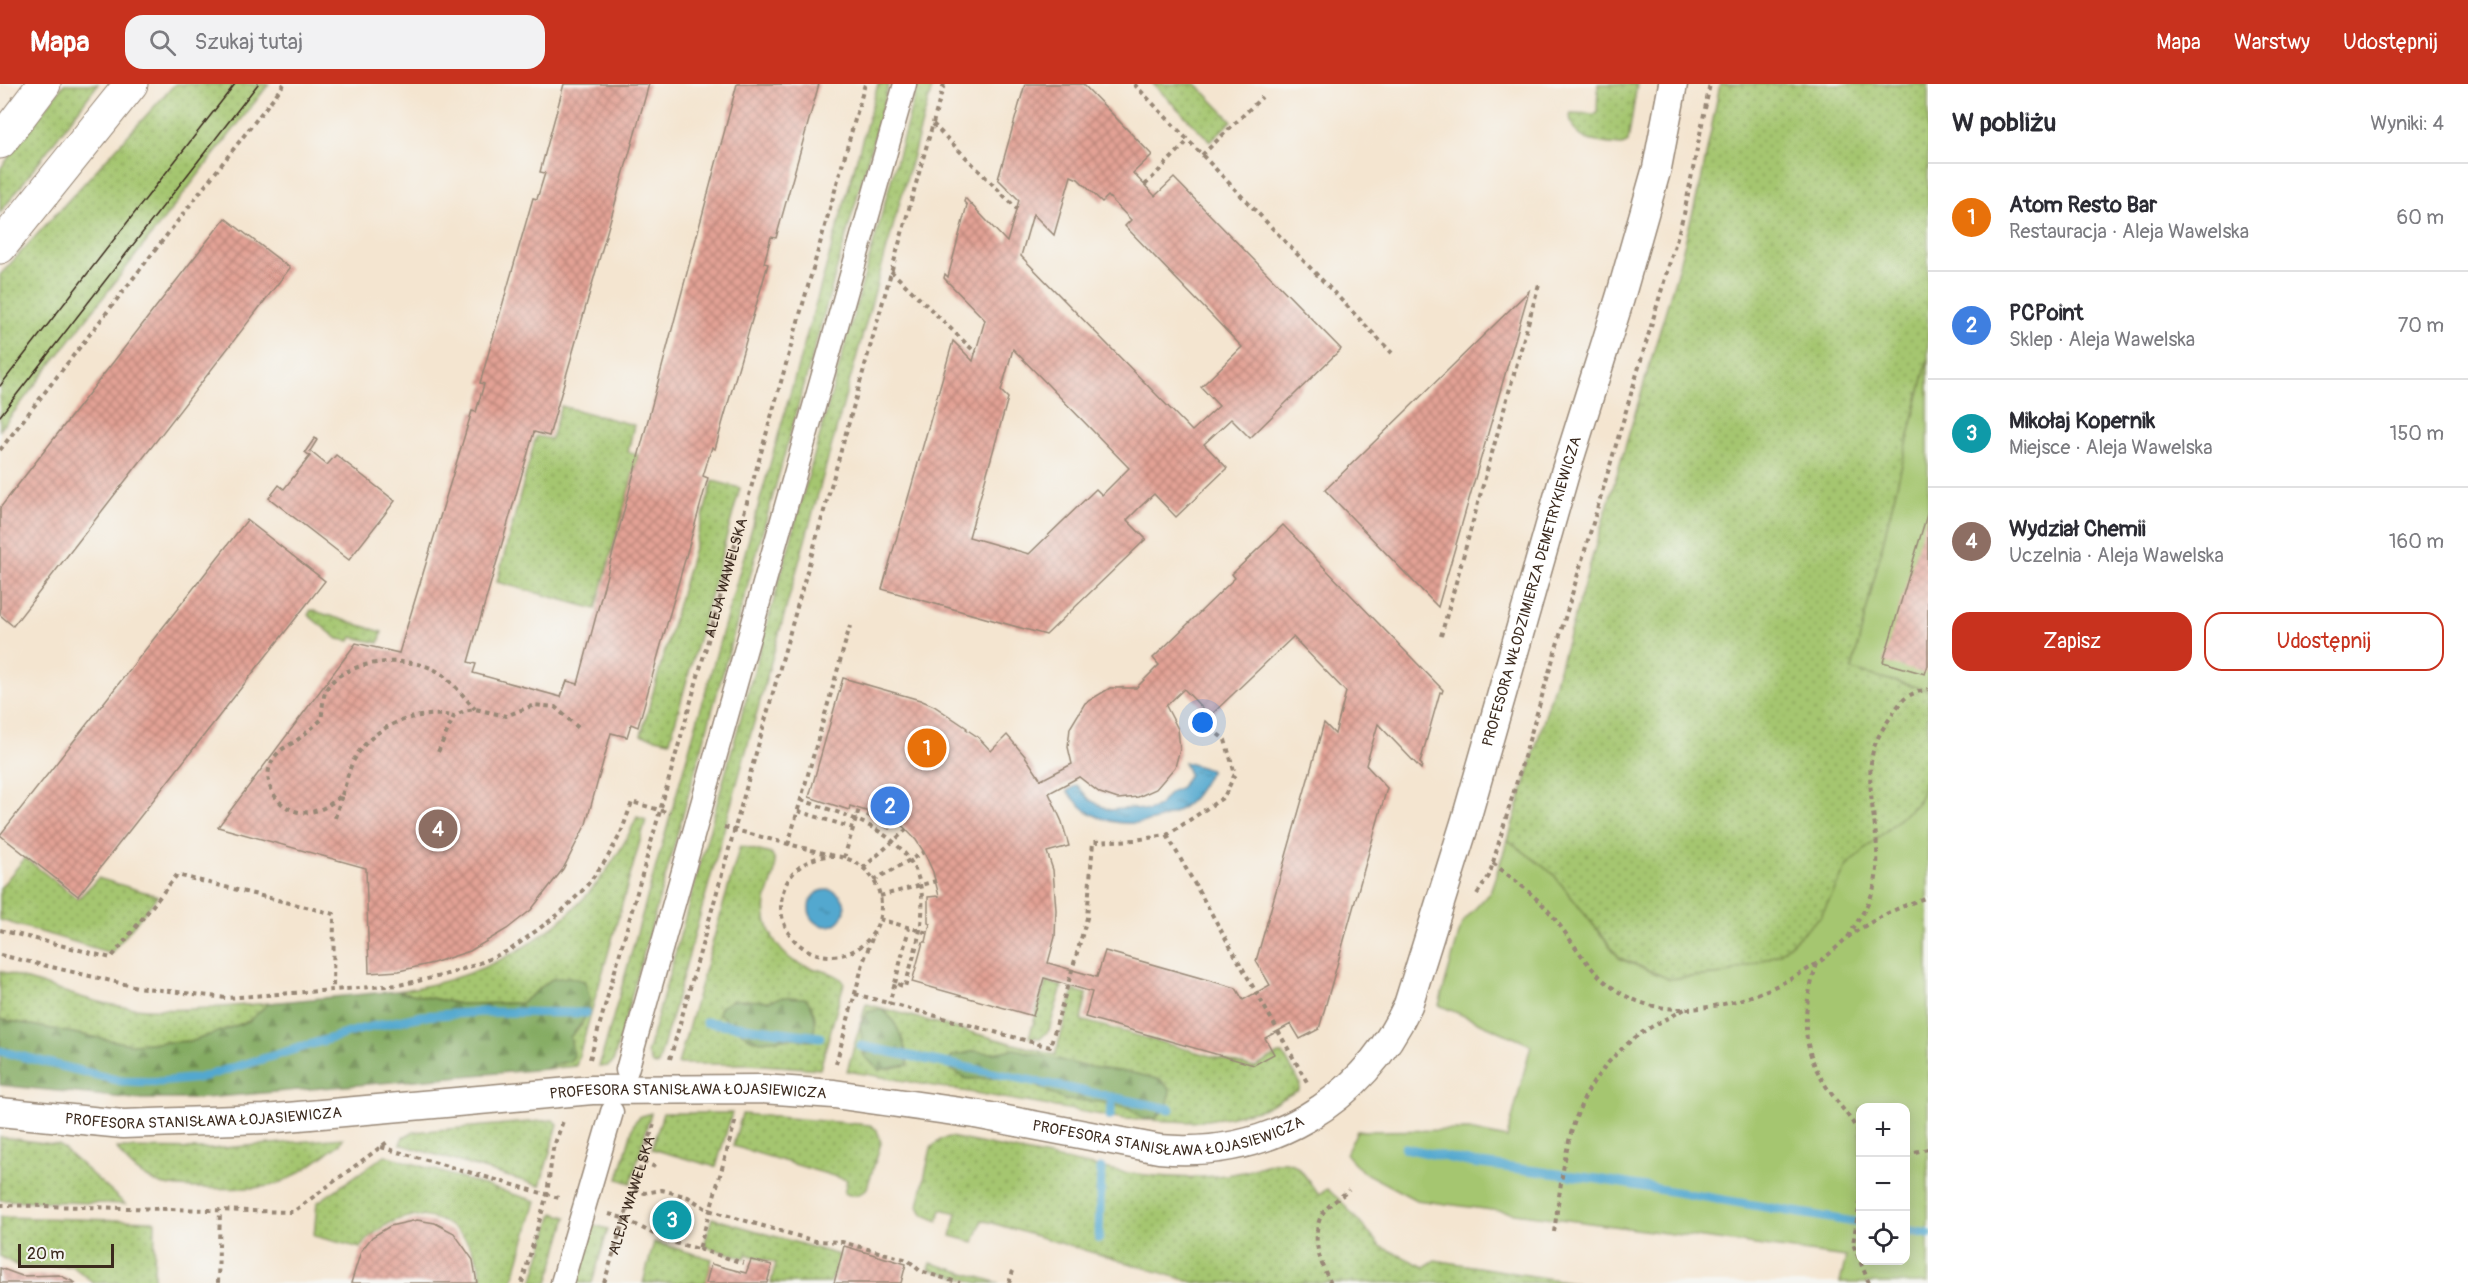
<!DOCTYPE html>
<html lang="pl">
<head>
<meta charset="utf-8">
<style>
  :root { --surface:#fff; --page:#f2f2f3; --text:#2b2b33; --muted:#7c7c81; --line:#e1e1e2; --accent:#c8321e }
  body { margin:0; font-family:Pangolin,sans-serif; background:var(--page); color:var(--text) }
  .controls { position:absolute; right:18px; bottom:18px; display:grid; overflow:hidden; border-radius:12px; box-shadow:0 3px 15px #0003 }
  .controls button { width:54px; height:54px; display:grid; place-items:center; padding:0; border:0; border-bottom:2px solid var(--line); background:var(--surface); color:var(--text); font:30px sans-serif }
  .scale { position:absolute; left:18px; bottom:15px; width:96px; box-sizing:border-box; padding-left:6px; border:3px solid #3b2a1e; border-top:0; font-size:16px; line-height:21px; white-space:nowrap; color:#3b2a1e; -webkit-text-stroke:4px #f6f6f2; paint-order:stroke }
  .you { position:absolute; left:1203px; top:639px; width:21px; height:21px; margin:-15px; border:4px solid #fff; border-radius:50%; background:#1a73e8; box-shadow:0 0 0 9px #1a73e833 }
  .badge { display:grid; place-items:center; width:39px; height:39px; border-radius:50%; background:var(--accent); color:#fff; font-size:20px; font-weight:700 }
  .pin { position:absolute; translate:-50% -50%; border:3px solid #fff; box-shadow:0 2px 6px #0006 }
  .list { margin:0; padding:0; list-style:none }
  h2 { display:flex; justify-content:space-between; align-items:center; height:78px; margin:0; padding:0 24px; font-size:26px }
  h2 small { font-size:20px; font-weight:400; color:var(--muted) }
  .list li { display:grid; grid-template-columns:39px 1fr auto; gap:18px; align-items:center; box-sizing:border-box; height:108px; padding:0 24px; border-top:2px solid var(--line) }
  .list b { display:block; font-size:22px; white-space:nowrap }
  .list p { margin:0; font-size:20px; white-space:nowrap; color:var(--muted) }
  .list em { font-size:20px; font-style:normal; color:var(--muted) }
  .actions { display:flex; gap:12px; padding:18px 24px }
  .actions a { flex:1; padding:14px 0; border:2px solid var(--accent); border-radius:18px; text-align:center; font-size:21px; color:var(--accent) }
  .actions .main { background:var(--accent); color:#fff }
  .icon { flex:none; width:33px; height:33px; fill:none; stroke:currentColor; stroke-width:2; stroke-linecap:round; stroke-linejoin:round }
  .map { position:relative; flex:none; width:1928px; height:1199px; overflow:hidden }
  header { display:flex; align-items:center; gap:36px; box-sizing:border-box; height:84px; padding:0 30px; background:var(--accent); color:#fff }
  header strong { font-size:28px }
  nav { display:flex; gap:33px; margin-inline-start:auto; font-size:21px }
  .search { width:420px; height:54px; background:var(--page); display:flex; align-items:center; gap:15px; box-sizing:border-box; padding:0 21px; border-radius:18px; color:var(--muted); font-size:22px }
  main { display:flex }
  aside { flex:1; background:var(--surface) }
  .map>svg:first-child { display:block }
  .grass { fill:url(#grass-dots); stroke:#707846; stroke-width:1.5 }
  .forest { fill:url(#forest-firs); stroke:#606a40; stroke-width:1.5 }
  .green { fill:#a5c66f; stroke:#707846; stroke-width:1.5; fill-rule:evenodd }
  .water { fill:url(#water-ripples); stroke:#466976; stroke-width:1.5 }
  .lines { fill:none; stroke-linecap:round; stroke-linejoin:round }
  .stream { stroke:#52a8cf; stroke-width:9 }
  .building { fill:url(#building-cross-hatch); fill-rule:evenodd }
  .pedestrian-casing { stroke:#988877; stroke-width:25 }
  .minor-casing { stroke:#988877; stroke-width:31 }
  .secondary-casing { stroke:#988877; stroke-width:35 }
  .path { stroke:#988877; stroke-width:4; stroke-dasharray:4.5 4.5; stroke-linecap:butt }
  .pedestrian { stroke:#fff; stroke-width:22 }
  .minor { stroke:#fff; stroke-width:28 }
  .secondary { stroke:#fff; stroke-width:33 }
  .tram { stroke:#3b2a1e; stroke-width:1.5 }
  .labels { text-anchor:middle; stroke-width:4.5; stroke-linejoin:round; paint-order:stroke }
  .street-label { font-size:15px; fill:#3b2a1e; stroke:#f6f6f2 }
</style>
</head>
<body>
<header>
<strong>Mapa</strong>
<div class="search"><svg class="icon" aria-label="search" viewBox="0 0 24 24"><circle cx="10" cy="10" r="6"/><path d="M15 15l6 6"/></svg>Szukaj tutaj</div>
<nav><a>Mapa</a><a>Warstwy</a><a>Udostępnij</a></nav>
</header>
<main>
<div class="map">
<svg width="1928" height="1199" viewBox="0 0 1928 1199">
  <defs>
    <pattern id="grass-dots" width="8" height="8" patternUnits="userSpaceOnUse" patternTransform="scale(1.5)"><rect width="8" height="8" fill="#a5c66f"/><path d="M2 2h.1M6 6h.1" fill="none" stroke="#88a15b" stroke-width="1.8" stroke-linecap="round"/></pattern>
    <pattern id="forest-firs" width="22" height="20" patternUnits="userSpaceOnUse" patternTransform="scale(1.5)"><rect width="22" height="20" fill="#84ab62"/><path d="M5 1l3.5 6h-7zM16 11l3.5 6h-7z" fill="#6d8b50"/></pattern>
    <pattern id="water-ripples" width="26" height="14" patternUnits="userSpaceOnUse" patternTransform="scale(1.5)"><rect width="26" height="14" fill="#52a8cf"/><path d="M2 4q2-2 4 0t4 0M15 11q2-2 4 0t4 0" fill="none" stroke="#4589a7"/></pattern>
    <pattern id="building-cross-hatch" width="8" height="8" patternUnits="userSpaceOnUse" patternTransform="scale(1.5)"><rect width="8" height="8" fill="#e3a295"/><path d="M0 0l8 8M0 8l8-8" fill="none" stroke="#b98479"/></pattern>
  </defs>
  <rect width="100%" height="100%" fill="#f6f6f2"/>
  <filter id="ink" filterUnits="userSpaceOnUse"><feTurbulence type="fractalNoise" baseFrequency=".0167" numOctaves="2"/><feDisplacementMap in="SourceGraphic" scale="12" xChannelSelector="R" yChannelSelector="G"/><feConvolveMatrix kernelMatrix="1 2 1 2 8 2 1 2 1" color-interpolation-filters="sRGB"/></filter>
  <filter id="wash" filterUnits="userSpaceOnUse"><feTurbulence type="fractalNoise" baseFrequency=".008" numOctaves="4" result="noise"/><feDisplacementMap in="SourceGraphic" scale="24" xChannelSelector="R" yChannelSelector="G"/><feGaussianBlur stdDeviation="1.35" result="paint"/><feColorMatrix in="noise" values="0 0 0 0 0 0 0 0 0 0 0 0 0 0 0 0 0 1.4 0 .05"/><feComposite in="paint" operator="in"/></filter>
  <g filter="url(#wash)">
    <rect width="100%" height="100%" fill="#f4e5d0"/>
    <g class="grass">
      <path d="M64,0H98L0,129V85Z"/>
      <path d="M175,0H269L0,346V191Z"/>
      <path d="M878,0H889L613,978L608,982L599,983Z"/>
      <path d="M918,0H933L658,981L652,980L647,970Z"/>
      <path d="M1153,0H1196L1232,37L1210,57Z"/>
      <path d="M1598,0H1637L1628,58L1623,61C1598,59 1571,59 1570,29L1597,30Z"/>
      <path d="M1720,0H1928V274L1852,586L1928,606V683L1919,717L1847,782L1821,832L1780,870L1726,890L1669,895L1620,874L1553,790L1508,756L1676,192L1701,97Z"/>
      <path d="M561,322L634,341L628,368L638,371L596,525L497,498L536,352L551,355Z"/>
      <path d="M713,397L740,404L670,657L641,651Z"/>
      <path d="M311,526L382,548L379,559L352,553L350,557L338,555L308,531Z"/>
      <path d="M637,733L646,736L576,982L545,985L559,979L569,978L570,953L582,941L552,895L521,919L460,920L397,907C504,892 593,833 637,733Z"/>
      <path d="M740,762L771,770C782,782 768,805 766,818C764,830 767,844 773,854C778,863 786,872 795,878C808,886 838,886 844,899L820,985L749,980H678Z"/>
      <path d="M25,774L78,815L98,794L158,812L111,869L0,836V804Z"/>
      <path d="M0,887C41,899 83,917 125,923C173,929 221,923 269,919L249,937L193,957L130,960L0,935Z"/>
      <path d="M1046,898L1062,902L1049,946L1041,954L1029,953Z"/>
      <path d="M1074,906L1087,910L1081,936L1254,984L1278,970H1283L1300,999L1299,1006L1262,1025L1228,1033L1192,1038L1125,1035L847,987L866,920L1055,971Z"/>
      <path d="M651,1029L631,1099L618,1095L634,1039L639,1033Z"/>
      <path d="M663,1029H732L716,1083L652,1065Z"/>
      <path d="M742,1030L870,1041L877,1046L881,1059L867,1104C860,1112 853,1113 844,1109L847,1096L733,1062Z"/>
      <path d="M553,1036L558,1040L540,1102L400,1060L403,1053L414,1048Z"/>
      <path d="M0,1053L59,1061L125,1120L0,1116Z"/>
      <path d="M950,1053L1128,1089C1167,1094 1204,1096 1243,1088C1257,1085 1278,1073 1292,1080C1303,1085 1311,1102 1319,1111L1327,1105L1341,1117L1380,1162L1424,1183L1435,1176L1577,1199H1196L982,1136L974,1158L951,1152L957,1129L941,1125L938,1137L924,1131L918,1122L931,1064L941,1055Z"/>
      <path d="M343,1054L340,1060C320,1074 297,1094 273,1101C255,1106 176,1106 158,1099C142,1093 124,1079 117,1064L211,1065Z"/>
      <path d="M385,1071L536,1117L512,1199H481C482,1153 435,1118 392,1138C379,1144 368,1154 360,1164L314,1152L317,1119Z"/>
      <path d="M553,1129L567,1133L548,1199H532Z"/>
      <path d="M0,1133L155,1137L154,1199H94L72,1182L19,1183L0,1172Z"/>
      <path d="M712,1134L839,1171L830,1199H771L776,1179L746,1170L745,1174L704,1162Z"/>
      <path d="M594,1141L608,1145L592,1199H577Z"/>
      <path d="M654,1158L712,1175L706,1199H643Z"/>
      <path d="M931,1179L999,1199H979L929,1185Z"/>
    </g>
    <g class="forest">
      <path d="M569,893L584,897C596,921 587,935 570,953L574,972L569,978L559,979L545,985L193,1015H135L0,1001V935L130,960L193,957L249,937L269,919L397,907L460,920L521,919L552,895Z"/>
      <path d="M783,913L805,914C817,925 817,942 811,957L796,954L759,957L749,954L718,929L720,923L733,916L770,917Z"/>
      <path d="M881,925C897,934 907,964 908,981L879,986L864,972L860,940L868,928Z"/>
      <path d="M1015,965L1084,982L1133,989L1161,996L1170,1006L1168,1021L1156,1034L1144,1035L1129,1024L1100,1018L1064,1016L1031,999L1004,994L966,995L952,986L949,978L952,972L975,967L991,969Z"/>
    </g>
    <g class="green">
      <path d="M1928,274V606L1852,586Z"/>
      <path d="M1928,683V1199H1840L1846,1173L1416,1116L1363,1088L1346,1070L1357,1047L1469,1046L1507,1054L1531,961L1439,921L1462,839L1490,808L1508,756L1553,790L1620,875L1669,895L1726,890L1779,870L1821,832L1847,782L1919,717ZM1860,1024H1906V1176H1860Z"/>
    </g>
    <g class="water">
      <path d="M1184,678L1211,686C1205,696 1201,705 1193,714C1168,741 1123,747 1090,729C1081,724 1074,715 1067,707L1077,701L1090,716L1109,726L1134,724L1148,727L1159,722L1170,708L1181,703L1189,690Z"/>
      <circle cx="827" cy="824" r="18"/>
    </g>
    <g class="lines">
      <g class="stream">
        <path d="M706,938L820,953"/>
        <path d="M861,962L1170,1025"/>
        <path d="M0,967L121,997L159,998L199,994L362,945L422,932L483,928L586,929"/>
        <path d="M1110,1032L1113,1014"/>
        <path d="M1405,1064L1473,1079L1598,1095L1860,1139"/>
        <path d="M1906,1146L1928,1150"/>
        <path d="M1099,1154L1101,1084"/>
      </g>
    </g>
    <g id="blocks">
      <g class="building">
        <path d="M564,0H649L549,352L534,348L468,578L476,580L473,589L561,613L567,597L578,600L737,0H819L776,154L771,153L764,179L768,180L715,365L712,363L703,392L708,394L638,643L631,640L627,653L611,649L586,740L563,785L531,826L507,845L470,867L433,879L399,887L369,889L366,784L218,743L356,559L399,569L472,327L476,328L484,300L480,299L533,114L537,115L545,89L540,88Z"/>
        <path d="M1025,0H1083L1152,71L1133,89L1155,112L1174,94L1341,265L1250,354L1231,335L1204,360L1227,384L1176,433L1154,410L1140,423L1127,436L1146,455L1046,551L882,505L953,257L973,277L985,236L944,194L945,190L948,193L967,121L964,118L965,114L1007,158L1019,116L998,95ZM1071,92L1078,95L1102,118L1108,112L1131,136L1125,142L1242,263L1201,303L1219,322L1192,347L1021,172L1033,130L1054,151ZM1013,265L1129,384L1102,411L1096,405L1029,470L969,453L1008,314L1001,307Z"/>
        <path d="M225,134L290,184L13,542L0,531V424Z"/>
        <path d="M1529,207L1438,523L1325,406Z"/>
        <path d="M315,354L317,356L310,367L327,381L336,371L395,417L349,476L269,414L279,401L284,405L310,372L305,368Z"/>
        <path d="M1928,427V581L1925,590L1883,578Z"/>
        <path d="M247,436L325,497L78,812L0,751Z"/>
        <path d="M1283,441L1443,606L1442,609L1440,608L1420,679L1422,681L1421,685L1378,640L1366,681L1387,704L1319,945L1300,955L1291,940L1265,954L1274,970L1254,981L1085,933L1092,908L1044,894L1033,932L912,898L923,858H926L930,840L928,839V813L939,812L933,788L924,768L916,756L897,736L889,745L867,732L869,728L850,722L849,726L809,713L843,594L920,616L934,622L967,644L966,645L978,653L991,667L1007,651L1025,672L1041,696L1072,680L1068,663L1070,644L1085,619L1110,604H1136L1159,581L1153,574L1235,494L1232,490ZM1293,553L1346,608L1335,650L1324,639L1256,877L1270,901L1243,916L1236,904L1105,867L1097,893L1048,879L1055,853L1056,826L1053,786L1047,768L1069,762L1062,738L1049,709L1079,693L1100,709L1118,715L1138,713L1156,705L1175,683L1180,665L1178,645L1166,622L1184,605L1210,632Z"/>
        <path d="M417,1136L435,1139L454,1149L473,1176L477,1199H351L361,1167L372,1153L390,1142Z"/>
        <path d="M844,1162L906,1180L901,1199H834Z"/>
        <path d="M751,1176L772,1181L767,1199H706L711,1180L746,1189Z"/>
        <path d="M0,1184L22,1192L59,1191L76,1199H0Z"/>
      </g>
    </g>
  </g>
  <g filter="url(#ink)">
    <use href="#blocks" fill-opacity="0" stroke="#988877" stroke-width="1.5"/>
    <g class="lines">
      <defs>
        <g id="pedestrian">
          <path d="M627,986L905,0"/>
          <path d="M562,1199L612,1028"/>
        </g>
        <g id="minor">
          <path id="s3" d="M0,1028L123,1040L265,1035L592,1006L762,1005L834,1010L975,1030L1159,1065C1268,1075 1362,1019 1408,921L1465,739L1565,389L1620,214L1657,84L1673,0"/>
        </g>
        <g id="secondary">
          <path d="M0,58L44,0"/>
          <path d="M0,163L131,0"/>
        </g>
      </defs>
      <use href="#pedestrian" class="pedestrian-casing"/>
      <use href="#minor" class="minor-casing"/>
      <use href="#secondary" class="secondary-casing"/>
      <g class="path">
        <path d="M1134,0L1392,269"/>
        <path d="M933,40L1017,125"/>
        <path d="M1202,71L1262,13"/>
        <path d="M1145,101L1188,57"/>
        <path d="M891,187L976,269"/>
        <path d="M0,366L284,0"/>
        <path d="M1441,552L1539,200"/>
        <path d="M438,668L454,632L464,627L475,625L506,632L534,621L555,623L581,646"/>
        <path d="M342,711C346,700 348,686 354,676C373,640 417,626 454,632"/>
        <path d="M801,716C859,735 928,754 922,831C920,855 911,880 905,903L895,899L889,920"/>
        <path d="M798,727L853,744"/>
        <path d="M335,734L342,711C332,719 324,726 310,728C281,733 254,696 277,670C282,664 290,661 296,657C305,650 313,643 321,636C323,627 322,612 327,604C344,576 407,571 435,586C451,595 463,612 475,625"/>
        <path d="M724,743L834,772"/>
        <path d="M1167,751L1307,998"/>
        <path d="M788,761L850,542"/>
        <circle cx="831" cy="822" r="50"/>
        <path d="M844,774L859,725"/>
        <path d="M1493,779C1513,795 1534,810 1551,830C1570,853 1584,880 1608,900C1667,949 1759,917 1816,880C1828,873 1837,862 1847,854C1871,836 1900,822 1928,813"/>
        <path d="M863,784L907,745"/>
        <path d="M874,796L924,768"/>
        <path d="M1477,810L1489,792L1684,130L1710,0"/>
        <path d="M880,812L936,797"/>
        <path d="M879,835L928,849"/>
        <path d="M0,846L111,874L177,791L334,830L333,906"/>
        <path d="M1848,853C1858,836 1871,819 1875,799C1884,756 1863,710 1873,667C1876,655 1883,644 1890,634C1902,615 1906,610 1928,605"/>
        <path d="M0,871L137,903L226,914L399,901L441,892L475,881L510,866L559,830L585,804L606,776L621,749L632,718L670,729"/>
        <path d="M1817,880C1802,927 1799,963 1828,1005C1839,1021 1852,1035 1860,1051"/>
        <path d="M895,899L909,844"/>
        <path d="M855,910L1050,963L1087,834L1093,758L1135,756L1167,751L1224,713L1235,690L1225,656L1207,641"/>
        <path id="s1" d="M590,975L865,0"/>
        <path d="M670,975L944,0"/>
        <path d="M836,980L864,876L874,849"/>
        <path d="M381,1063L559,1114"/>
        <path d="M1906,1070L1928,1065"/>
        <path d="M643,1078L655,1083"/>
        <path d="M634,1106L645,1109L662,1106L688,1113L708,1126L815,1157L842,1158L908,1176L920,1187L960,1199"/>
        <path d="M1860,1117L1853,1160L1869,1199"/>
        <path d="M0,1121L293,1128L390,1056"/>
        <path d="M609,1130L623,1134L667,1157L699,1165L736,1035"/>
        <path d="M1554,1148C1566,1068 1567,1006 1637,952C1651,942 1669,934 1685,925"/>
        <path d="M699,1165L743,1179"/>
        <path d="M218,1199L220,1126"/>
        <path d="M522,1199L547,1110L553,1065L563,1037"/>
        <path id="s2" d="M604,1199L655,1037"/>
        <path d="M1009,1199L1013,1187"/>
        <path d="M1331,1199C1320,1180 1311,1154 1321,1132C1325,1123 1341,1113 1349,1106"/>
      </g>
      <use href="#pedestrian" class="pedestrian"/>
      <use href="#minor" class="minor"/>
      <use href="#secondary" class="secondary"/>
      <g class="tram">
        <path d="M0,302L235,0"/>
        <path d="M0,332L258,0"/>
      </g>
    </g>
  </g>
  <g class="labels">
    <g class="street-label">
      <text dy="5" stroke="none"><textPath href="#s1" startOffset="500">ALEJA WAWELSKA</textPath></text>
      <text dy="5" stroke="none"><textPath href="#s3" startOffset="1905">PROFESORA WŁODZIMIERZA DEMETRYKIEWICZA</textPath></text>
      <text dy="5" stroke="none"><textPath href="#s3" startOffset="690">PROFESORA STANISŁAWA ŁOJASIEWICZA</textPath></text>
      <text dy="5" stroke="none"><textPath href="#s3" startOffset="204">PROFESORA STANISŁAWA ŁOJASIEWICZA</textPath></text>
      <text dy="5" stroke="none"><textPath href="#s3" startOffset="1176">PROFESORA STANISŁAWA ŁOJASIEWICZA</textPath></text>
      <text dy="5" stroke="none"><textPath href="#s2" startOffset="92">ALEJA WAWELSKA</textPath></text>
    </g>
  </g>
</svg>
<div class="controls">
<button>+</button>
<button>−</button>
<button><svg class="icon" aria-label="locate" viewBox="0 0 24 24"><circle cx="12" cy="12" r="6"/><path d="M12 2v4M12 18v4M2 12h4M18 12h4"/></svg></button>
</div>
<div class="scale">20 m</div>
<div class="you"></div>
<div class="pin badge" style="left:927px;top:664px;background:#e8710a">1</div>
<div class="pin badge" style="left:890px;top:722px;background:#3f7fe0">2</div>
<div class="pin badge" style="left:672px;top:1136px;background:#0f9aa8">3</div>
<div class="pin badge" style="left:438px;top:745px;background:#8d6e63">4</div>
</div>
<aside>
<h2>W pobliżu<small>Wyniki: 4</small></h2>
<ul class="list">
<li><span class="badge" style="background:#e8710a">1</span><div><b>Atom Resto Bar</b><p>Restauracja · Aleja Wawelska</p></div><em>60 m</em></li>
<li><span class="badge" style="background:#3f7fe0">2</span><div><b>PCPoint</b><p>Sklep · Aleja Wawelska</p></div><em>70 m</em></li>
<li><span class="badge" style="background:#0f9aa8">3</span><div><b>Mikołaj Kopernik</b><p>Miejsce · Aleja Wawelska</p></div><em>150 m</em></li>
<li><span class="badge" style="background:#8d6e63">4</span><div><b>Wydział Chemii</b><p>Uczelnia · Aleja Wawelska</p></div><em>160 m</em></li>
</ul>
<div class="actions"><a class="main">Zapisz</a><a>Udostępnij</a></div>
</aside>
</main>
</body>
</html>
